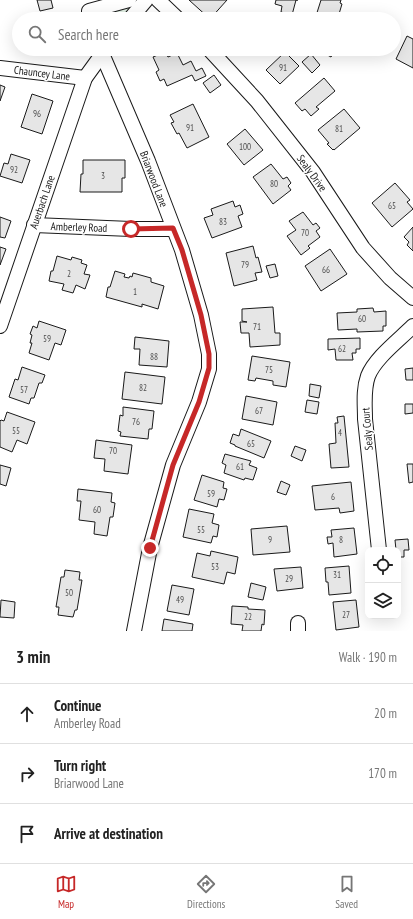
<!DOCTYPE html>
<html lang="en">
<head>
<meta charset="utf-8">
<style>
  :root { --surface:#fff; --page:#f2f2f2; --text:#222; --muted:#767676; --line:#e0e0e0; --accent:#c62828 }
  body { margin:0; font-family:"PT Sans Narrow",sans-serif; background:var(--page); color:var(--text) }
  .controls { position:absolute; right:12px; bottom:12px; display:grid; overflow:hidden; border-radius:8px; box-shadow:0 4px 16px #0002 }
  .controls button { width:36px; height:36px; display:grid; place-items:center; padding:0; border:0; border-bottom:1px solid var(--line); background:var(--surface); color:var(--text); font:20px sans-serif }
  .stop { position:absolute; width:12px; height:12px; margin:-9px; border:3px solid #c62828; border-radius:50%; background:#fff }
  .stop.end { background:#c62828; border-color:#fff; box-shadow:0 1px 4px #0008 }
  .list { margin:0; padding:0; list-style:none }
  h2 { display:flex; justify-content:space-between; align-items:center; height:52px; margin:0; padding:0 16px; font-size:17px }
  h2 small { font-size:13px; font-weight:400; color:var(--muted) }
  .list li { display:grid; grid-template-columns:26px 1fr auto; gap:12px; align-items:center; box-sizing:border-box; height:60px; padding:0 16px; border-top:1px solid var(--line) }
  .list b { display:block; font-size:15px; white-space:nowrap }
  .list p { margin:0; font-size:13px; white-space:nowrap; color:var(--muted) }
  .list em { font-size:13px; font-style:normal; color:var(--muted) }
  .icon { flex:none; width:22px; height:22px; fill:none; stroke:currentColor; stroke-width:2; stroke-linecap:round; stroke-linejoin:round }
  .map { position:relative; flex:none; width:413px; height:631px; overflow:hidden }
  .search { position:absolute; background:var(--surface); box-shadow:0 4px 16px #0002; left:12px; right:12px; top:12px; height:44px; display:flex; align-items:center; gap:10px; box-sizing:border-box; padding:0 14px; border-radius:22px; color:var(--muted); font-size:15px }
  .sheet { height:232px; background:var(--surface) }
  nav { display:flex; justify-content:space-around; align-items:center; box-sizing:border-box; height:56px; border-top:1px solid var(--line); background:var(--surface); font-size:11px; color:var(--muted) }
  nav a { display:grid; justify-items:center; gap:2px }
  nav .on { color:var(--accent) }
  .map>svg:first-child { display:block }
  .green { fill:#e0efe3; stroke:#6a6a6a }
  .building { fill:#e6e6e6; stroke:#1a1a1a }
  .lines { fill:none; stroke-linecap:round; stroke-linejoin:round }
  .minor-casing { stroke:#1a1a1a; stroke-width:16 }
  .minor { stroke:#fff; stroke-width:14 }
  .route { stroke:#c62828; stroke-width:5 }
  .labels { text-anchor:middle; stroke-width:3; stroke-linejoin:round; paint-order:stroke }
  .number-label { font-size:9px; fill:#4d4d4d }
  .street-label { font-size:11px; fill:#1a1a1a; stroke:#fff }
</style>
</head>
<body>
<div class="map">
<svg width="413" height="631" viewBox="0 0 413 631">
  <rect width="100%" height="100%" fill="#fff"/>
  <path class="green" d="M129,0H146L130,19H91L89,11Z"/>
  <g class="building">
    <path d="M37,0H51L53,8L40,11Z"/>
    <path d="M189,0H227L210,19Z"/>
    <path d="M276,0H298H296L292,15L281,12L282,6L275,4Z"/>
    <path d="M321,0H341L340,3L342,4L339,14L337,13L335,19H315Z"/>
    <path d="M407,36L413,39V68L396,59Z"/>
    <path d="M243,49H256L251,55Z"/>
    <path d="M321,49H336L331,57L320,51Z"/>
    <path d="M165,52L168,57L177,53L183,65L191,61L196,71L202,68L206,76L195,81L192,75L167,86L164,79L160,81L156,72L159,70L153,57Z"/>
    <path d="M285,52L299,66L280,84L266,70Z"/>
    <path d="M311,54L320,65L312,73L302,62Z"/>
    <path d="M214,75L221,85L210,93L203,83Z"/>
    <path d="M324,78L335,91L316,107L319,109L311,116L305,109L302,111L295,103Z"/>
    <path d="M0,85L5,87L0,101Z"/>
    <path d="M32,94L53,101L42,134L21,127Z"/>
    <path d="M193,104L209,137L187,148L179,133L177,134L171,123L174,122L170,115Z"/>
    <path d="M344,109L360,128L334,150V149L333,150L327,144L329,143L318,130Z"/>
    <path d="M245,129L263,150L244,165L227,144Z"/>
    <path d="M11,154L30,160L22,183L0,176L4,163L8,164Z"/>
    <path d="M83,160H125V178H122V192H80L81,174H83Z"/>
    <path d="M271,164L283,179L287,177L291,183L288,186L291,190L273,204L253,177Z"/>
    <path d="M395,183L410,200L407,202L413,209L392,227L372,203Z"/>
    <path d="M233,201L235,207L240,205L243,214L238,216L242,227L212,238L204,218L213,215L211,209Z"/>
    <path d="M303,212L313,225L316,223L320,228L316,231L320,237L308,246L310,248L301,255L287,236L296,230L289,221Z"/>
    <path d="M0,217L11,221L5,238L0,237Z"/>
    <path d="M413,227V251L407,245L409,242L404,237Z"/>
    <path d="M253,246L256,258L258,257L262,272L255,273L257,280L234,286L226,253Z"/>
    <path d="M0,247L6,249L0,265Z"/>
    <path d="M330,249L347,274L321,291L305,266Z"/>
    <path d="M57,256L71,260L72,257L82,260L81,263L87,265L84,274L90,275L85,289L76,285L73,293L62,290L64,284L49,281L51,271H53Z"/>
    <path d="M275,264L278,276L270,278L266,266Z"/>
    <path d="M115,271L125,274L124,277L129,278L130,276L132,277L133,273L151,278V282L164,286L158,309L142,304V307L106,297L108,287H110Z"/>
    <path d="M273,307L275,333H280V345L250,347L249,333H241L240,322H247L242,321V309Z"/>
    <path d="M373,308L374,312L386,311V326H383V331L357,332V329L338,330L337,313L357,312V309Z"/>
    <path d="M39,321L66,330L61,345L55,343L49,360L29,353L32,343H30L32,335L30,334L33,326L37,328Z"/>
    <path d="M135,337L169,341L167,367L139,365L140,349H134Z"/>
    <path d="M360,338V349H356V353H352L353,360H336L335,349L328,350V339Z"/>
    <path d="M252,356L290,362L286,387L273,385V381L256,378L255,381L248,380Z"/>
    <path d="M22,367L45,375L42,383H39L34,398H31L29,404L9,397L15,379L18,380Z"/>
    <path d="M413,368V380H406L405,369Z"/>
    <path d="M125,372L165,377L162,404L122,399Z"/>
    <path d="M310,384L321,386L319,398L309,396Z"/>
    <path d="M246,396L277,402L273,425L242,419Z"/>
    <path d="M307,400L319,402L317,414L305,412Z"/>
    <path d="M405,404H413V413L405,414Z"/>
    <path d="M123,407L154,411L152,429H149L148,439L120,436L121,432L118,431L120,415L123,416Z"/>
    <path d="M7,412L35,422L27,444L17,440L12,452L0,447V421L1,420L4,421Z"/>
    <path d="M344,416L349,467L331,468L329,444L336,443L335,423H338L337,417Z"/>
    <path d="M241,429L271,441L264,458L235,446V445L230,443L233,434L239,436Z"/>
    <path d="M96,440L132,445L128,474L104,471L105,459L94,458Z"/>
    <path d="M295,446L306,450L302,461L291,456Z"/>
    <path d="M225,454L251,461L249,465L257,468L253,480L245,478L244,480L224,473L226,465L222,463Z"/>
    <path d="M407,464H413V482L409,483Z"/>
    <path d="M0,465L11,468L6,486L0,484Z"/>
    <path d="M202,475L224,482L223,488L227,489L224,500L219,499L217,507L194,500Z"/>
    <path d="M281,481L290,485L286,495L277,492Z"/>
    <path d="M351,482L354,511L340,513L339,508L315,510L312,486Z"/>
    <path d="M78,489L112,493L111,502L115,503L113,517H110L107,536L94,534L95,522L79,520L81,501H77Z"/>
    <path d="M189,509L214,514L212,523L219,525L217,537L213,536L211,543L183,537Z"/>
    <path d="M287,526L290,552L253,555L251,529Z"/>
    <path d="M354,528L357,554L334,557L333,543L328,544L327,537H332L331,530Z"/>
    <path d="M408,539L409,550H404V557H398V550H396L395,540Z"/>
    <path d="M211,551L238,557L235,574L227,572L224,584L192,577L197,553L210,556Z"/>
    <path d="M349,566L351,593L329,595L328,582H326L325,568Z"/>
    <path d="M301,567L303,588L277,591L274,569Z"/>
    <path d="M65,570L80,572L79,580H82L77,610H75L73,617L58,615L59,607H56L61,577H64Z"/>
    <path d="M251,583L266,587L263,600L248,597Z"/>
    <path d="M172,585L194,589L189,615L167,611Z"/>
    <path d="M1,600L15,602L14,618L0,617Z"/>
    <path d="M356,600L359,627L336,630L333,602Z"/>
    <path d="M232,606L248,607V609L265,610L264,625L262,624L261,631H242L243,625L231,624Z"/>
    <path d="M164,619L193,624L192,631H162Z"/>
  </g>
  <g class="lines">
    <defs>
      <g id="minor">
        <path d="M158,0L178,19"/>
        <path d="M89,11L129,0"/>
        <path d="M130,19L146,0"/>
        <path d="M100,49L148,161L182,250L201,315L209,354V369L199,402L173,465L150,548L134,631"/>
        <path d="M209,49L257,101L313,172L363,248L390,278L413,298"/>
        <path d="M0,68L85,78"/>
        <path d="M34,225L131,229H173"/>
        <path d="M0,326L85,78L106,49"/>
        <path d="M379,550L365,419C365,405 363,390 368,376C375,358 399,340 413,326"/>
        <path d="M298,631V623"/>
      </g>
    </defs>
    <use href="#minor" class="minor-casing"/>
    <use href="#minor" class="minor"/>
  </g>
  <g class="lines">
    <path class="route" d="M131,229L173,228L182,250L201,315L209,354V368L199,402L173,465L150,548"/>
  </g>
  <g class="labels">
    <g class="number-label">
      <text x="283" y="71">91</text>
      <text x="37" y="117">96</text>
      <text x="190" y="131">91</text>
      <text x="339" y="132">81</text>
      <text x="245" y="150">100</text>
      <text x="14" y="173">92</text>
      <text x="103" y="179">3</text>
      <text x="274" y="187">80</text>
      <text x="392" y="209">65</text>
      <text x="223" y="225">83</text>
      <text x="305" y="236">70</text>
      <text x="245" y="268">79</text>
      <text x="326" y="273">66</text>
      <text x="69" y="277">2</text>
      <text x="135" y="295">1</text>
      <text x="362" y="322">60</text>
      <text x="257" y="330">71</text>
      <text x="47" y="342">59</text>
      <text x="342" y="352">62</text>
      <text x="154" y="360">88</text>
      <text x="269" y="373">75</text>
      <text x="143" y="391">82</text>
      <text x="24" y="393">57</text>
      <text x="259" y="414">67</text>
      <text x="136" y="425">76</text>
      <text x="16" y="434">55</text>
      <text x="340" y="436">4</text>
      <text x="251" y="447">65</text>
      <text x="113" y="454">70</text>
      <text x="240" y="470">61</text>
      <text x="211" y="497">59</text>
      <text x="333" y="500">6</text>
      <text x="97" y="513">60</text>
      <text x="201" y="533">55</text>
      <text x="270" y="543">9</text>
      <text x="341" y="543">8</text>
      <text x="215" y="570">53</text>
      <text x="337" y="578">31</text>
      <text x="289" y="582">29</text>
      <text x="69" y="596">50</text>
      <text x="180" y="603">49</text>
      <text x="346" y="618">27</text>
      <text x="248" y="620">22</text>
    </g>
    <g class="street-label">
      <text transform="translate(42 73) rotate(7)" y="4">Chauncey Lane</text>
      <text transform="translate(312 173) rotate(54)" y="4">Sealy Drive</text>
      <text transform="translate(154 179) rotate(69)" y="4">Briarwood Lane</text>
      <text transform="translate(42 202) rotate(-71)" y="4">Auerbach Lane</text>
      <text transform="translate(79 227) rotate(2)" y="4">Amberley Road</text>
      <text transform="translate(367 429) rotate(-95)" y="4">Sealy Court</text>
    </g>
  </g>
</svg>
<div class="controls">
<button><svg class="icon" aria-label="locate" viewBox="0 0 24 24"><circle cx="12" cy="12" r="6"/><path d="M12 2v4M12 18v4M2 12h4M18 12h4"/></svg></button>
<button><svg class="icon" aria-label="layers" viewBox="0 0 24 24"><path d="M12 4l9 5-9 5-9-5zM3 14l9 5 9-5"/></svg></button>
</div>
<div class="stop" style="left:131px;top:229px"></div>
<div class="stop end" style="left:150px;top:548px"></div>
<div class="search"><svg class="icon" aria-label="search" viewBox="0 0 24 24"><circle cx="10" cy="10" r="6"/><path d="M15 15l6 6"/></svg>Search here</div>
</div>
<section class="sheet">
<h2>3 min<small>Walk · 190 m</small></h2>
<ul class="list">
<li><svg class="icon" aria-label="ahead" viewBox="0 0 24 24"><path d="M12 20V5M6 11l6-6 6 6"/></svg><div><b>Continue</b><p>Amberley Road</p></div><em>20 m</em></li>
<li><svg class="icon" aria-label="right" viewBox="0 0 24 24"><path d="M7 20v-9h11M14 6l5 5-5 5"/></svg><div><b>Turn right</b><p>Briarwood Lane</p></div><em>170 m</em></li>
<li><svg class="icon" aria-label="arrive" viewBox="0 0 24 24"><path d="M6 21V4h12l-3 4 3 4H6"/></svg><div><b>Arrive at destination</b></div></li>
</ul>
</section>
<nav>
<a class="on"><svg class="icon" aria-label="map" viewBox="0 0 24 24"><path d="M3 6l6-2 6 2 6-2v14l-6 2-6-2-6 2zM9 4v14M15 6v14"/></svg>Map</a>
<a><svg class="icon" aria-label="directions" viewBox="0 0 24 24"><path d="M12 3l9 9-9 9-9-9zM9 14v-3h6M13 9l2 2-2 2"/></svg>Directions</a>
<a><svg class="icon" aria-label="saved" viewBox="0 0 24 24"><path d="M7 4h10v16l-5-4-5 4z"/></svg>Saved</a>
</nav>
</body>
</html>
